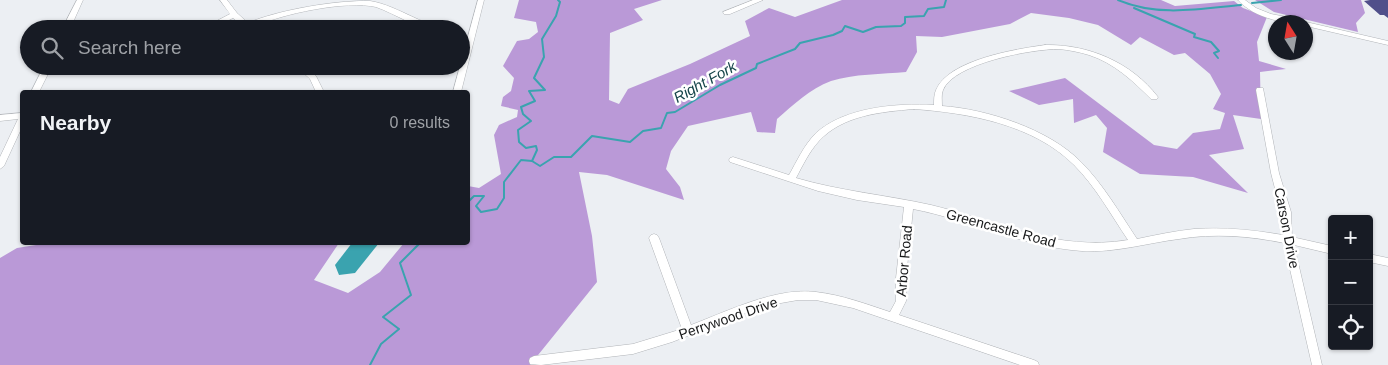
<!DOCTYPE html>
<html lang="en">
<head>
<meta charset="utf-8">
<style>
  :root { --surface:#171b24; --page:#20242c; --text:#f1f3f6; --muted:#9ea1a6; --line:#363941 }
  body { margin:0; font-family:Helvetica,sans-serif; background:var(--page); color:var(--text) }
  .controls { position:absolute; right:15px; bottom:15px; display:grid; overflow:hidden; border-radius:5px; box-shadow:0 1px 4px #0004 }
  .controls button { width:45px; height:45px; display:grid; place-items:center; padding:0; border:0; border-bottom:1px solid var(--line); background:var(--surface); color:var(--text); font:25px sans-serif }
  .compass { position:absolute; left:1268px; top:15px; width:45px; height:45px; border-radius:50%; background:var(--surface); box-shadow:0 1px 4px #0004; rotate:349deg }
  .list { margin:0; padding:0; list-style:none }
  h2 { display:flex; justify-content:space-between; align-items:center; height:65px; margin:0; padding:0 20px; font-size:21px }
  h2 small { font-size:16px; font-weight:400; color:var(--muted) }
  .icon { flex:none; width:28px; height:28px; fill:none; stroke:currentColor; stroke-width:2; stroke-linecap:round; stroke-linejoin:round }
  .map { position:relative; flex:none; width:1388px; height:365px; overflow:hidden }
  .search { position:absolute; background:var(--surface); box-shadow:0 1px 4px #0004; left:20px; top:20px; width:450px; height:55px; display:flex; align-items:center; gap:12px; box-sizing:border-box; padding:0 18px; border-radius:28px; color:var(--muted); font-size:19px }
  .panel { position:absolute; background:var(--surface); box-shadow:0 1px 4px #0004; left:20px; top:90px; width:450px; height:155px; border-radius:5px }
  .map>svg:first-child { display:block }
  .forest { fill:#ba99d7 }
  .water { fill:#3aa3af }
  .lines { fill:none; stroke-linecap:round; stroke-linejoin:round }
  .stream { stroke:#3aa3af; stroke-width:2 }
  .building { fill:#504f8a }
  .minor-casing { stroke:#b1b4b8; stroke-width:1 }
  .minor { fill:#fff; fill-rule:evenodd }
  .labels { text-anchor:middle; stroke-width:5; stroke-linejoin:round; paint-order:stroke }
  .street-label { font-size:14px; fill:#171819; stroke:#fff }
  .water-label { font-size:15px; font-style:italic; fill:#16454a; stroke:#fff }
</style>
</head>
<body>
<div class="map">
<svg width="1388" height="365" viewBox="0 0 1388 365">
  <rect width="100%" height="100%" fill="#eceff3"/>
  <g class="forest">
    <path d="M519,0H662L634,9L643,20L610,33L609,100L619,104L628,89L690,64L750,36L745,21L769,8L795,17L842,0H1161L1175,6L1234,1L1243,8L1267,17L1257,42L1259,61L1286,69L1260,72L1261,119L1233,115L1244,149L1209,155L1248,193L1193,177L1140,174L1103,152L1107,128L1096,115L1074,123L1073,99L1039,105L1009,91L1065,78L1154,145L1177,149L1193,133L1220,129L1225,113L1213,109L1221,94L1210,74L1185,53L1174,55L1140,37L1131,45L1098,25L1069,18L1031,13L1010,24L942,37L916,36L917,52L906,72C883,74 853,74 831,81C810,89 793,105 777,119L775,133L757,132L751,112L688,126L671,151L666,169L680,187L684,200L607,175L579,172L592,236L597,282L530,365H0V258L17,248L55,242L339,243L314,280L348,293L380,272L404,243L468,242V186L479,188L501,174L494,135L499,125L517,117L518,110L501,106L503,97L511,91L514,78L503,66L517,41L529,39L538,32L536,22L514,18Z"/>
    <path d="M1255,0H1361L1365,13L1356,23L1358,32L1274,12Z"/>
  </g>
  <path class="water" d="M352,243H379L355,273L339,275L335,265Z"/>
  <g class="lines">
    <g class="stream">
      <path d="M1118,0C1158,17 1199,9 1241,5"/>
      <path d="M1252,3L1281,0"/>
      <path d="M1134,8L1195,34L1194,37L1211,42L1219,51L1214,53L1218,58"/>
      <path d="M532,161L537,150L536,146L526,148L519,142L518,130L531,121L523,114L521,107L535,101L529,91L545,90L534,78L544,57L542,39L556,16L560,2L558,0"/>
      <path d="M468,202L474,196H484L476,206L481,212L497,209L504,198V182L521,160L532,161L540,166L554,157H571L592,136L630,142L643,131L661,128L667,113L675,112L720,85L756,68L757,64L795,49L800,43L833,35L842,31L845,26L863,32L876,27L901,26L905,23V17L924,16L928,9L944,7L946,0"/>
      <path d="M370,365L381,344L399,329L383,317L411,295L400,263L421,242"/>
    </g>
  </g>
  <path class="building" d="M1370,0H1388V18L1384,15H1380L1364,1Z"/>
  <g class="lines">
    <defs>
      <g id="minor">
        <path d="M77,0H83L70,29H62Z"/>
        <path d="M220,0H227L237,13L248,23C278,10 337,0 370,1C384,3 400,11 413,17C421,21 431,24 437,29C416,29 396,14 376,7C347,0 281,14 253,27L254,29H246L233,18L211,29H201L230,14Z"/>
        <path d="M478,0H484L461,92H453Z"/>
        <path d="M753,0H763L730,14H724L723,12Z"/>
        <path d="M1238,0H1245L1256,8L1271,14L1302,20L1303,22C1282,25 1252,16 1238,0Z"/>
        <path d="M1303,22H1306L1388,41V45L1306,26V22Z"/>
        <path d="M1045,45C1088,44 1131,62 1158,97L1157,99H1151C1133,81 1114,63 1089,55C1079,52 1069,50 1059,49C1032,49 954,63 943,90C941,95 942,101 942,106C986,109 1049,129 1081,162C1103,184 1119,212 1137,239C1156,235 1175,231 1194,229C1224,227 1254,230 1283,235L1281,212L1271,173L1256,90L1257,88H1263L1279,173L1291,212L1292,237L1332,246V254L1294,245L1322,365H1312L1284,243C1250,236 1214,233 1179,239C1147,243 1115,253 1082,251C1024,247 970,220 913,209L906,278V301L899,315L1034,360L1038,362L1039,365H1020L853,308L816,300H798L764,306L672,342L633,354L541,365L530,364L529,361L530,358L534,356L633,344L682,329L649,238L651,235L654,234L657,235L659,238L691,325C728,311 776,287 816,292C842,295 866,304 890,312L896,301V278L904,207L857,200L818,191L730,162L729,160L730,158L733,157L789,175C797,161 804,145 816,133C845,107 897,103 934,105C934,100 934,94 936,90C948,60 1016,49 1045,45ZM914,109C968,113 1033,124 1074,165C1096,187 1111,215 1128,240C1057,252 997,221 931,205C886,195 840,191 796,178C803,165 809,152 819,141C843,115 881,112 914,109Z"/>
        <path d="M44,66H52L39,92H31Z"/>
        <path d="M296,66H305L316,76L324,92H316L310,79Z"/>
        <path d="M22,113V127L4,166L0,169V157L18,119L0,121V115Z"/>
        <path d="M1369,254L1388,258V266L1369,262Z"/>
      </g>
    </defs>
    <use href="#minor" class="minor-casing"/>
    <use href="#minor" class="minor"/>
  </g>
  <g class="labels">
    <g class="street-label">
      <text transform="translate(1001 228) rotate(15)" y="5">Greencastle Road</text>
      <text transform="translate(1287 228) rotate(79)" y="5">Carson Drive</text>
      <text transform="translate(904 261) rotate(-85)" y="5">Arbor Road</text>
      <text transform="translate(728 318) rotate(-19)" y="5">Perrywood Drive</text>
    </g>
    <g class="water-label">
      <text transform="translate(705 82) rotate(-29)" y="5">Right Fork</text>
    </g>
  </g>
</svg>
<div class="controls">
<button>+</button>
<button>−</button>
<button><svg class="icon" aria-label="locate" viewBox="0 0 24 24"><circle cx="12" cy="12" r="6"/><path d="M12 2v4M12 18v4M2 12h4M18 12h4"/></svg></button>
</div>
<svg class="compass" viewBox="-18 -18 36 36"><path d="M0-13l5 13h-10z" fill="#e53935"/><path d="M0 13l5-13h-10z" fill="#9ea1a6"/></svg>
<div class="search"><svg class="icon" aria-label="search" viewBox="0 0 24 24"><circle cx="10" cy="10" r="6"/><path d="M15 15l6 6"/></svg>Search here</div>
<section class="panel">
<h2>Nearby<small>0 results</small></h2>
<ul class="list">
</ul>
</section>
</div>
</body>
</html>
